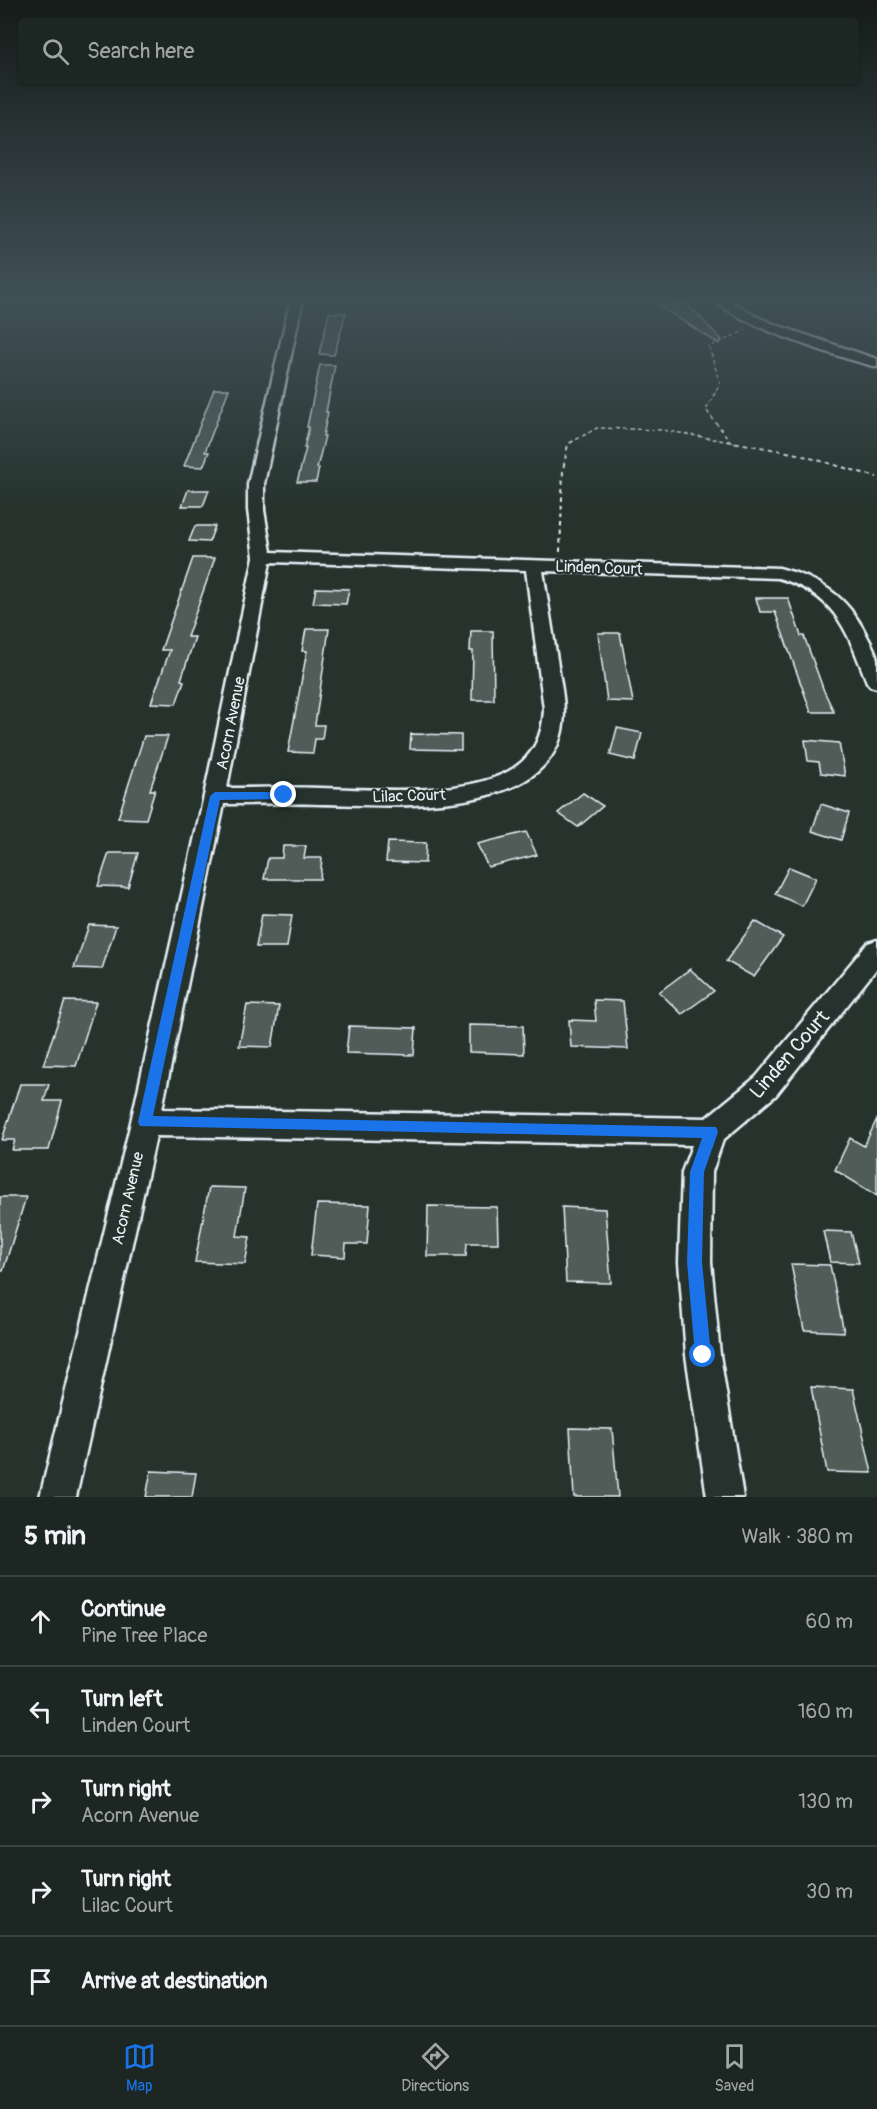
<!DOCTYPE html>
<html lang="en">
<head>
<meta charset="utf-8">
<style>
  :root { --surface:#1c2622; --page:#29322f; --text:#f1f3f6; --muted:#a0a5a5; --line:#3a4340; --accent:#1a73e8 }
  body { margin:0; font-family:Pangolin,sans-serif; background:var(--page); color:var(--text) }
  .stop { position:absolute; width:18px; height:18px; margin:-14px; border:4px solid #1a73e8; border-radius:50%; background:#fff }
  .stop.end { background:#1a73e8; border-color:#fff; box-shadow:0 2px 6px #0008 }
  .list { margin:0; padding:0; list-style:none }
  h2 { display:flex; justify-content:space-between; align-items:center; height:78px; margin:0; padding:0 24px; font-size:26px }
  h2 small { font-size:20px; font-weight:400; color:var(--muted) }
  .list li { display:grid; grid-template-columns:39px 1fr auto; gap:18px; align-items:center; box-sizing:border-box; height:90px; padding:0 24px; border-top:2px solid var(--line) }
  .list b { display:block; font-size:22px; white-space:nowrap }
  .list p { margin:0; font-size:20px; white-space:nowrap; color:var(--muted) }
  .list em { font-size:20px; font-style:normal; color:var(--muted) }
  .icon { flex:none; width:33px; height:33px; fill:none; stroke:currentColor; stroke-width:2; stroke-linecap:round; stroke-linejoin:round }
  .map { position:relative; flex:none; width:877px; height:1497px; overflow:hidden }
  .search { position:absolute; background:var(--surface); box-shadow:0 2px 4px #0004; left:18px; right:18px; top:18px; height:66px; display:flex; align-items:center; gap:15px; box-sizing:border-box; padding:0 21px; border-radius:6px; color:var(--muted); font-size:22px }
  .sheet { height:528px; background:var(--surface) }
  nav { display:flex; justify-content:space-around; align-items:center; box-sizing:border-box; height:84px; border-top:2px solid var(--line); background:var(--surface); font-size:16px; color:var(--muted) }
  nav a { display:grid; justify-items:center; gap:3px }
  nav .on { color:var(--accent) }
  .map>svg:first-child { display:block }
  .building { fill:#505c59; stroke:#e8f1f8; stroke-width:1.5 }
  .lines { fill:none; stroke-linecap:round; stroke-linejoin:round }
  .street-casing { stroke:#e8f1f8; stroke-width:5 }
  .path-far1 { stroke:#e8f1f8; stroke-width:1.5; stroke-dasharray:4 3; stroke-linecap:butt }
  .path { stroke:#e8f1f8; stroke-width:2; stroke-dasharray:4.5 4; stroke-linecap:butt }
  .street { fill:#26332d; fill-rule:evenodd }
  .route { fill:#1a73e8 }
  .labels { text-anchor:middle; stroke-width:4.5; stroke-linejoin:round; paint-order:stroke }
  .street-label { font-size:16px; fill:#e8f1f8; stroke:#26332d }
  .near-street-label { font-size:20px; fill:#e8f1f8; stroke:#26332d }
</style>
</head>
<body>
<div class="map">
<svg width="877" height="1497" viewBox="0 0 877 1497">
  <rect width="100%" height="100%" fill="#26332d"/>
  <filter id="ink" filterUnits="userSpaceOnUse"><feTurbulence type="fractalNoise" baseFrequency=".0167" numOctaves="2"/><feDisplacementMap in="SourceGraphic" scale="12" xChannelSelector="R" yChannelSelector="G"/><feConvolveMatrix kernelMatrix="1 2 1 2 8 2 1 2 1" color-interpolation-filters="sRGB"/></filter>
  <g filter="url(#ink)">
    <g class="building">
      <path d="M686,303L722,340L719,344L658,305Z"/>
      <path d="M329,313H346L334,355L319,354Z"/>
      <path d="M320,365H335L326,412H328L323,436H325L317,468H319L316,482H297L306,448H304L309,427H307Z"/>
      <path d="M214,389H229L205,452H209L203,467L184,466Z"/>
      <path d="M188,490H209L203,506H182Z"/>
      <path d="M195,526H215L209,542L189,541Z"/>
      <path d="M193,558H215L187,637H195L181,680L184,681L176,704L151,703L170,650H161Z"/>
      <path d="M316,588L349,589L346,604L313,603Z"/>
      <path d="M756,598H788L801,636H804L824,691L834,712H811L775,612H760Z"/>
      <path d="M306,629H329L315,725H324L322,739H315L313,753L288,752L307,651H302Z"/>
      <path d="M471,631H493L494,700H472L473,651H470Z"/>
      <path d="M598,633H620L633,702L607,701Z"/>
      <path d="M617,728L642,733L635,761L610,755Z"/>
      <path d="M411,734L461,735V750L410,749Z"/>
      <path d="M144,736H168L150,790H155L146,819L118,818Z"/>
      <path d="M805,740L839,743L845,776L821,773L819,762L808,761Z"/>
      <path d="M583,793L603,806L578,827L558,813Z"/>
      <path d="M821,804L849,813L841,840L812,831Z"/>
      <path d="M526,832L537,855L488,867L477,844Z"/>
      <path d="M388,842L426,843L425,863L386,862Z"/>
      <path d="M283,846H306L304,858H322L320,879H264L268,858H282Z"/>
      <path d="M109,853H138L128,887L98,886Z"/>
      <path d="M789,867L816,878L802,906L775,894Z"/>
      <path d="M262,914L292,915L287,947H256Z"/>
      <path d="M755,921L783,937L754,977L726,961Z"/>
      <path d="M89,925L116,926L102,969L74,968Z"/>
      <path d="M690,969L714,991L682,1014L659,992Z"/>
      <path d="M594,1000L623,1001L628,1049L571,1047L569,1020L596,1021Z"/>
      <path d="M65,1001L96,1002L76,1066L43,1065Z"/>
      <path d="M247,1005L279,1006L272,1047L239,1046Z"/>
      <path d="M469,1025L523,1026L524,1054L469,1052Z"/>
      <path d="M349,1026L416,1028L414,1055L346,1053Z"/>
      <path d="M20,1084H49L44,1101H62L49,1150H12L15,1140H2Z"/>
      <path d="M877,1119V1196L835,1170L850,1138L864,1146Z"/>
      <path d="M209,1187L245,1188L237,1236L250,1237L245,1264L195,1262Z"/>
      <path d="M0,1197H26L3,1271L0,1270Z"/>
      <path d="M317,1204L370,1205L367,1244H346L345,1257L311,1255Z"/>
      <path d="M428,1206L497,1207L498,1243H467L466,1256H427Z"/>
      <path d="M562,1207L605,1209L611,1283L566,1282Z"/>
      <path d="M823,1231L851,1232L859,1263L830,1262Z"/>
      <path d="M791,1264L830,1265L844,1332L804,1330Z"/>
      <path d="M811,1387L853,1389L872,1473L827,1472Z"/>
      <path d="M570,1428L612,1429L618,1497H574Z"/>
      <path d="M151,1471L196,1473L192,1497H146Z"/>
    </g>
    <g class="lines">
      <defs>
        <g id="street">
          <path d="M291,298H303L264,484V510L271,552L779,568C819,578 847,596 866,634C870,642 876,651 877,660C877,669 877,679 877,688L870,686L867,682C847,631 836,594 778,578L543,571C548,602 553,634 558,666C561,685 566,705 563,725C550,820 389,805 320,804C288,803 256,804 224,804L162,1109L706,1118L756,1077L868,943L877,940V968L776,1095L723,1140L712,1172L711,1262L720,1355L743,1497H707L686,1355L679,1262L682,1172L692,1145L156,1136L76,1497H40L131,1122L204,796L254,557L248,510V484ZM270,562L526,570L544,709C543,733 535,754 514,768C468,798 373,789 319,788C289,787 258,788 227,788Z"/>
          <path d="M713,298H726L755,316L776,325L877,359V367C839,357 738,326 713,298Z"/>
        </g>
      </defs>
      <use href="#street" class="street-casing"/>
      <g class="path-far1">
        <path d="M731,442L706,410L720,383L709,347L746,330"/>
        <path d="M570,443L597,428L663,430L736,443"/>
      </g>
      <g class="path">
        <path d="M727,441L793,453L877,477"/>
        <path d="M560,552L563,470L568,444L573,441"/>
      </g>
      <use href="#street" class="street"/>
    </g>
  </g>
  <linearGradient id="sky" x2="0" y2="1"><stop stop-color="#151c19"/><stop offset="0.59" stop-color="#415057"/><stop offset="1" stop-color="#415057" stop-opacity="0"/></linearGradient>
  <rect width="877" height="507" fill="url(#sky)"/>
  <path class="route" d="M215,792H284L289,795L284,799L220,800L153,1116L716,1127L718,1132L704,1172L702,1262L711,1355L708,1360L703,1363L697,1360L695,1355L687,1262L690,1172L702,1138L140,1126L138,1122L210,796Z"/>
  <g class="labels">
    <g class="street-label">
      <text transform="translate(599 567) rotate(2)" y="6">Linden Court</text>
      <text transform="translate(230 723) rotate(-79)" y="6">Acorn Avenue</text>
      <text transform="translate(409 795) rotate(-2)" y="6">Lilac Court</text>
      <text transform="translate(127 1198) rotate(-77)" y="6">Acorn Avenue</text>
    </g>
    <g class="near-street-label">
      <text transform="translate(789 1054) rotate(-49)" y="7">Linden Court</text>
    </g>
  </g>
</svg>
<div class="stop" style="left:703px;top:1355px"></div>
<div class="stop end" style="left:284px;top:795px"></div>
<div class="search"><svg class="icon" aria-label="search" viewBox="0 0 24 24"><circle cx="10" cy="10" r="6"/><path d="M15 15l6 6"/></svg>Search here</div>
</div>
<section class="sheet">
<h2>5 min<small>Walk · 380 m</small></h2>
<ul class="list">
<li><svg class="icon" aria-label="ahead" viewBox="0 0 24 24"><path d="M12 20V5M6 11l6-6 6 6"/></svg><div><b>Continue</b><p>Pine Tree Place</p></div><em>60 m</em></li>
<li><svg class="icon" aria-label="left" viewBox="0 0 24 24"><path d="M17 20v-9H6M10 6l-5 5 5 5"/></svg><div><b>Turn left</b><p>Linden Court</p></div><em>160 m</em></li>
<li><svg class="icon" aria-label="right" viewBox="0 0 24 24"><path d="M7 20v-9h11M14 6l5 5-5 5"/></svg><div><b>Turn right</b><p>Acorn Avenue</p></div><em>130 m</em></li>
<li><svg class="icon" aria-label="right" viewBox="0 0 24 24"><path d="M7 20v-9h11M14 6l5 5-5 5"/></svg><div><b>Turn right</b><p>Lilac Court</p></div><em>30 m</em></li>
<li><svg class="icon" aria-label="arrive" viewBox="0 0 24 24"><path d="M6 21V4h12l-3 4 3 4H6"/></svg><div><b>Arrive at destination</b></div></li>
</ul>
</section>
<nav>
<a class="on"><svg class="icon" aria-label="map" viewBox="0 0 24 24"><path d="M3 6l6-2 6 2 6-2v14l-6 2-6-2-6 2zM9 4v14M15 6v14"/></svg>Map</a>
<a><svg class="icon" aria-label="directions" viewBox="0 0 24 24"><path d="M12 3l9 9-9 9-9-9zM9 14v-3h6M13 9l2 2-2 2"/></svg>Directions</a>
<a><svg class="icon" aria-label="saved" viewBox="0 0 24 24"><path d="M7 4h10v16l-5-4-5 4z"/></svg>Saved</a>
</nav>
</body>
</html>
